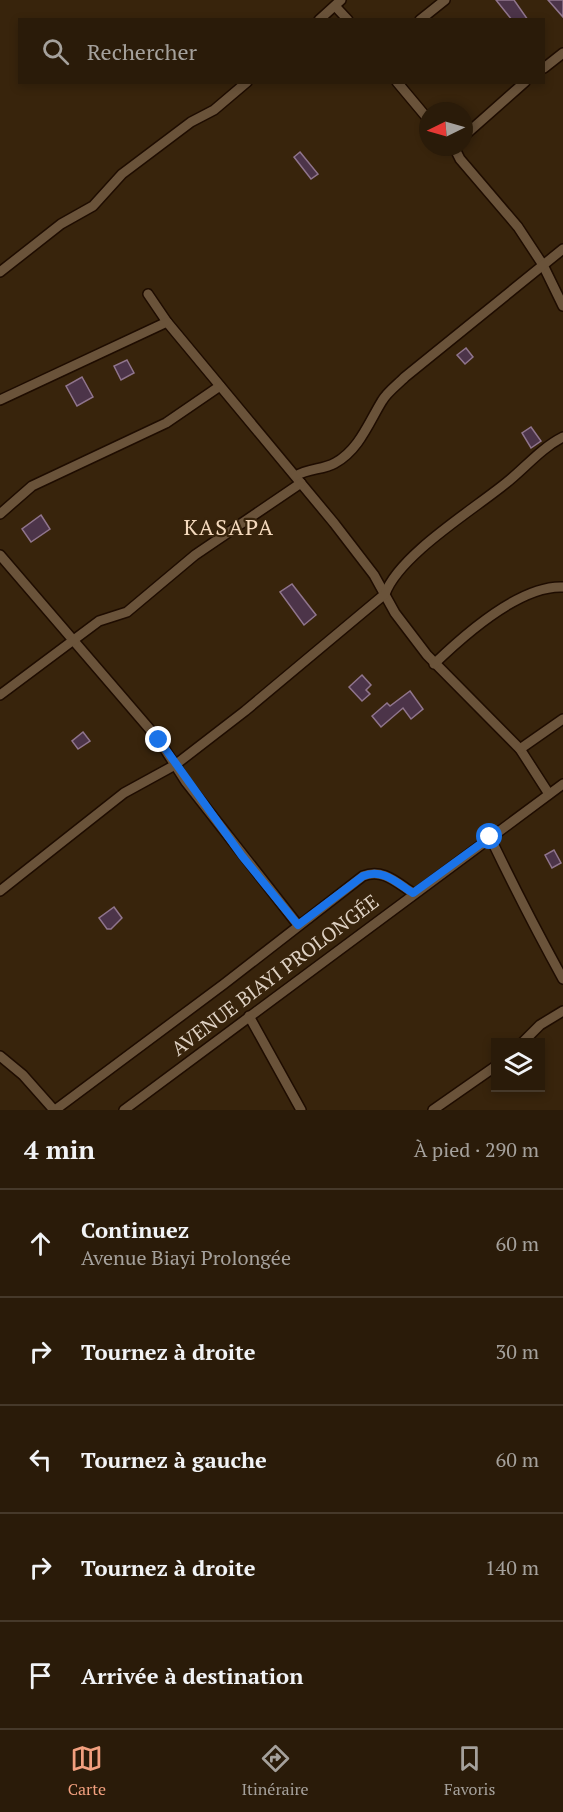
<!DOCTYPE html>
<html lang="fr">
<head>
<meta charset="utf-8">
<style>
  :root { --surface:#2a1b09; --page:#322412; --text:#f1f3f6; --muted:#a5a19c; --line:#46392a; --accent:#f2a07f }
  body { margin:0; font-family:"PT Serif",serif; background:var(--page); color:var(--text) }
  .controls { position:absolute; right:18px; bottom:18px; display:grid; overflow:hidden; border-radius:0px; box-shadow:0 3px 9px #0003 }
  .controls button { width:54px; height:54px; display:grid; place-items:center; padding:0; border:0; border-bottom:2px solid var(--line); background:var(--surface); color:var(--text); font:30px sans-serif }
  .compass { position:absolute; left:419px; top:102px; width:54px; height:54px; border-radius:50%; background:var(--surface); box-shadow:0 3px 9px #0003; rotate:265deg }
  .stop { position:absolute; width:18px; height:18px; margin:-14px; border:4px solid #1a73e8; border-radius:50%; background:#fff }
  .stop.end { background:#1a73e8; border-color:#fff; box-shadow:0 2px 6px #0008 }
  .list { margin:0; padding:0; list-style:none }
  h2 { display:flex; justify-content:space-between; align-items:center; height:78px; margin:0; padding:0 24px; font-size:26px }
  h2 small { font-size:20px; font-weight:400; color:var(--muted) }
  .list li { display:grid; grid-template-columns:39px 1fr auto; gap:18px; align-items:center; box-sizing:border-box; height:108px; padding:0 24px; border-top:2px solid var(--line) }
  .list b { display:block; font-size:22px; white-space:nowrap }
  .list p { margin:0; font-size:20px; white-space:nowrap; color:var(--muted) }
  .list em { font-size:20px; font-style:normal; color:var(--muted) }
  .icon { flex:none; width:33px; height:33px; fill:none; stroke:currentColor; stroke-width:2; stroke-linecap:round; stroke-linejoin:round }
  .map { position:relative; flex:none; width:563px; height:1110px; overflow:hidden }
  .search { position:absolute; background:var(--surface); box-shadow:0 3px 9px #0003; left:18px; right:18px; top:18px; height:66px; display:flex; align-items:center; gap:15px; box-sizing:border-box; padding:0 21px; border-radius:0px; color:var(--muted); font-size:22px }
  .sheet { height:618px; background:var(--surface) }
  nav { display:flex; justify-content:space-around; align-items:center; box-sizing:border-box; height:84px; border-top:2px solid var(--line); background:var(--surface); font-size:16px; color:var(--muted) }
  nav a { display:grid; justify-items:center; gap:3px }
  nav .on { color:var(--accent) }
  .map>svg:first-child { display:block }
  .building { fill:#4c3449; stroke:#90758d; stroke-width:1.5 }
  .lines { fill:none; stroke-linecap:round; stroke-linejoin:round }
  .street-casing { stroke:#1e0c00; stroke-width:12 }
  .street { stroke:#6a533a; stroke-width:9 }
  .route { stroke:#1a73e8; stroke-width:8 }
  .labels { text-anchor:middle; stroke-width:4.5; stroke-linejoin:round; paint-order:stroke }
  .street-label { font-size:20px; fill:#ded1c3; stroke:#38240c }
  .quarter-label { font-size:22px; letter-spacing:1.5px; fill:#f4d9bd; stroke:#38240c }
</style>
</head>
<body>
<div class="map">
<svg width="563" height="1110" viewBox="0 0 563 1110">
  <rect width="100%" height="100%" fill="#38240c"/>
  <g class="building">
    <path d="M496,0H514L528,20H512Z"/>
    <path d="M548,0H563V17Z"/>
    <path d="M300,152L318,174L311,179L294,157Z"/>
    <path d="M466,348L473,357L465,364L457,355Z"/>
    <path d="M127,360L134,373L121,380L114,366Z"/>
    <path d="M82,377L93,397L77,406L66,386Z"/>
    <path d="M531,427L541,441L531,448L522,433Z"/>
    <path d="M41,515L50,529L31,542L22,529Z"/>
    <path d="M292,584L316,615L304,625L280,592Z"/>
    <path d="M362,675L371,685L366,690L370,694L362,701L349,687Z"/>
    <path d="M410,691L423,709L411,719L403,708L381,727L372,716L387,703L390,706Z"/>
    <path d="M83,732L90,741L78,749L72,741Z"/>
    <path d="M554,850L561,863L552,868L545,855Z"/>
    <path d="M114,907L122,918L111,929H107L99,918Z"/>
  </g>
  <g class="lines">
    <defs>
      <g id="street">
        <path d="M335,6L348,20"/>
        <path d="M319,20L341,0"/>
        <path d="M420,20L445,0"/>
        <path d="M544,68L563,53"/>
        <path d="M397,82L428,119"/>
        <path d="M464,136L525,82"/>
        <path d="M454,147L460,159L518,227L543,265L563,306"/>
        <path d="M0,272L61,224L93,206L122,174L191,122L214,110L247,82"/>
        <path d="M148,294L167,322L334,523L374,575L395,613L427,655L520,749L549,794"/>
        <path d="M0,400L167,322"/>
        <path d="M296,476C308,468 323,470 335,463C359,450 369,422 382,401C387,392 397,385 405,377L563,249"/>
        <path d="M0,514L32,486L166,423L220,386"/>
        <path d="M0,555L159,740L186,782L298,925"/>
        <path d="M434,664C464,635 520,585 563,587"/>
        <path d="M0,695L99,621L127,612L195,555L301,483"/>
        <path d="M520,749L563,719"/>
        <path d="M490,837C513,885 537,932 563,979"/>
        <path d="M0,891L124,793L175,765L245,711L385,594C399,555 473,510 506,483C525,468 541,448 563,437"/>
        <path d="M249,1016L301,1110"/>
        <path d="M523,1042L540,1025L563,1011"/>
        <path d="M0,1056L23,1075L54,1110"/>
        <path d="M55,1110L224,984L363,876C383,868 397,883 413,893"/>
        <path d="M124,1110L563,784"/>
        <path d="M433,1110L496,1066"/>
      </g>
    </defs>
    <use href="#street" class="street-casing"/>
    <use href="#street" class="street"/>
  </g>
  <g class="lines">
    <path class="route" d="M159,740L242,856L298,925L363,876C383,868 397,883 413,893L490,837"/>
  </g>
  <g class="labels">
    <g class="street-label">
      <text transform="translate(275 975) rotate(-37)" y="7">AVENUE BIAYI PROLONGÉE</text>
    </g>
    <g class="quarter-label">
      <text x="229" y="535">KASAPA</text>
    </g>
  </g>
</svg>
<div class="controls">
<button><svg class="icon" aria-label="layers" viewBox="0 0 24 24"><path d="M12 4l9 5-9 5-9-5zM3 14l9 5 9-5"/></svg></button>
</div>
<svg class="compass" viewBox="-18 -18 36 36"><path d="M0-13l5 13h-10z" fill="#e53935"/><path d="M0 13l5-13h-10z" fill="#a5a19c"/></svg>
<div class="stop" style="left:490px;top:837px"></div>
<div class="stop end" style="left:159px;top:740px"></div>
<div class="search"><svg class="icon" aria-label="search" viewBox="0 0 24 24"><circle cx="10" cy="10" r="6"/><path d="M15 15l6 6"/></svg>Rechercher</div>
</div>
<section class="sheet">
<h2>4 min<small>À pied · 290 m</small></h2>
<ul class="list">
<li><svg class="icon" aria-label="ahead" viewBox="0 0 24 24"><path d="M12 20V5M6 11l6-6 6 6"/></svg><div><b>Continuez</b><p>Avenue Biayi Prolongée</p></div><em>60 m</em></li>
<li><svg class="icon" aria-label="right" viewBox="0 0 24 24"><path d="M7 20v-9h11M14 6l5 5-5 5"/></svg><div><b>Tournez à droite</b></div><em>30 m</em></li>
<li><svg class="icon" aria-label="left" viewBox="0 0 24 24"><path d="M17 20v-9H6M10 6l-5 5 5 5"/></svg><div><b>Tournez à gauche</b></div><em>60 m</em></li>
<li><svg class="icon" aria-label="right" viewBox="0 0 24 24"><path d="M7 20v-9h11M14 6l5 5-5 5"/></svg><div><b>Tournez à droite</b></div><em>140 m</em></li>
<li><svg class="icon" aria-label="arrive" viewBox="0 0 24 24"><path d="M6 21V4h12l-3 4 3 4H6"/></svg><div><b>Arrivée à destination</b></div></li>
</ul>
</section>
<nav>
<a class="on"><svg class="icon" aria-label="map" viewBox="0 0 24 24"><path d="M3 6l6-2 6 2 6-2v14l-6 2-6-2-6 2zM9 4v14M15 6v14"/></svg>Carte</a>
<a><svg class="icon" aria-label="directions" viewBox="0 0 24 24"><path d="M12 3l9 9-9 9-9-9zM9 14v-3h6M13 9l2 2-2 2"/></svg>Itinéraire</a>
<a><svg class="icon" aria-label="saved" viewBox="0 0 24 24"><path d="M7 4h10v16l-5-4-5 4z"/></svg>Favoris</a>
</nav>
</body>
</html>
